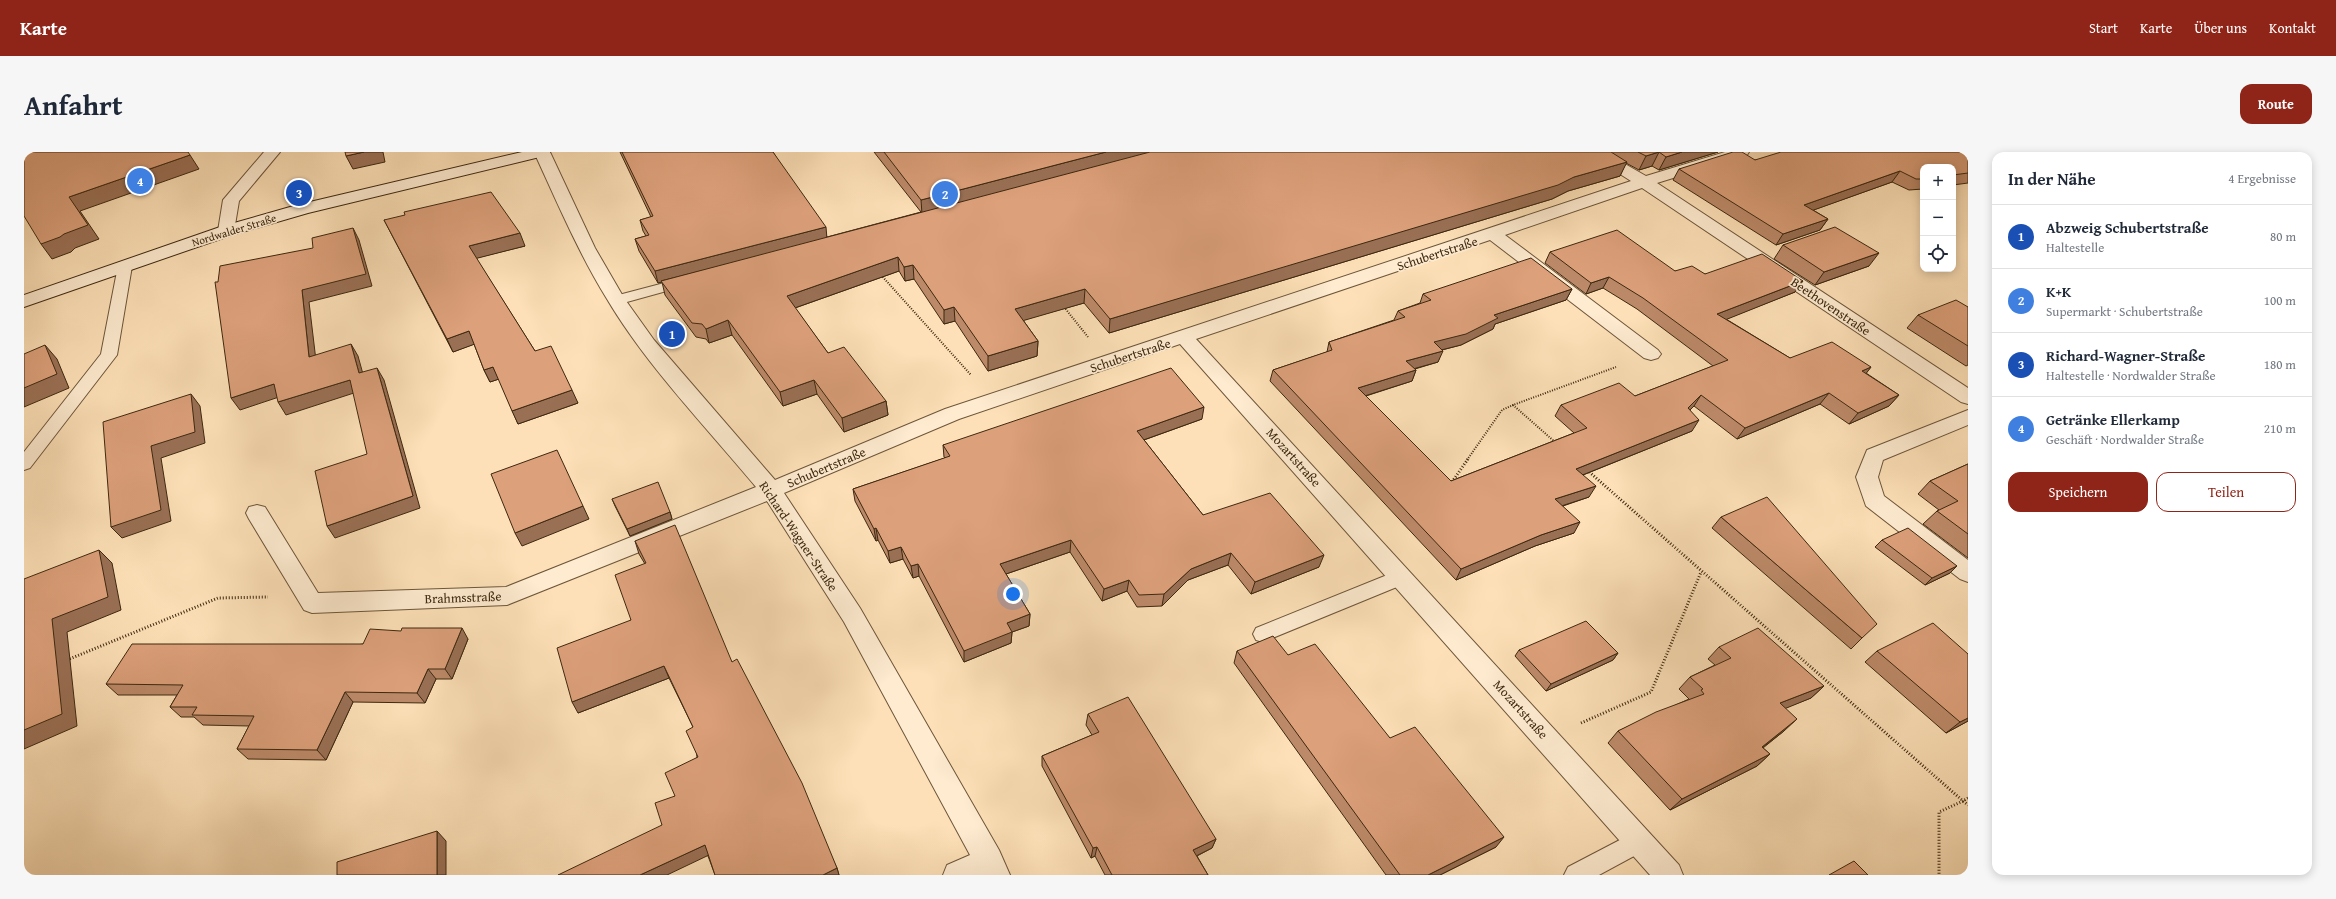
<!DOCTYPE html>
<html lang="de">
<head>
<meta charset="utf-8">
<style>
  :root { --surface:#fff; --page:#f6f6f7; --text:#1f2937; --muted:#747a83; --line:#e0e1e3; --accent:#8f2418 }
  body { margin:0; font-family:"Gentium Book Plus",serif; background:var(--page); color:var(--text) }
  .controls { position:absolute; right:12px; top:12px; display:grid; overflow:hidden; border-radius:8px; box-shadow:0 2px 10px #0003 }
  .controls button { width:36px; height:36px; display:grid; place-items:center; padding:0; border:0; border-bottom:1px solid var(--line); background:var(--surface); color:var(--text); font:20px sans-serif }
  .you { position:absolute; left:989px; top:442px; width:14px; height:14px; margin:-10px; border:3px solid #fff; border-radius:50%; background:#1a73e8; box-shadow:0 0 0 6px #1a73e833 }
  .badge { display:grid; place-items:center; width:26px; height:26px; border-radius:50%; background:var(--accent); color:#fff; font-size:13px; font-weight:700 }
  .pin { position:absolute; translate:-50% -50%; border:2px solid #fff; box-shadow:0 1px 4px #0006 }
  .list { margin:0; padding:0; list-style:none }
  h2 { display:flex; justify-content:space-between; align-items:center; height:52px; margin:0; padding:0 16px; font-size:17px }
  h2 small { font-size:13px; font-weight:400; color:var(--muted) }
  .list li { display:grid; grid-template-columns:26px 1fr auto; gap:12px; align-items:center; box-sizing:border-box; height:64px; padding:0 16px; border-top:1px solid var(--line) }
  .list b { display:block; font-size:15px; white-space:nowrap }
  .list p { margin:0; font-size:13px; white-space:nowrap; color:var(--muted) }
  .list em { font-size:13px; font-style:normal; color:var(--muted) }
  .actions { display:flex; gap:8px; padding:12px 16px }
  .actions a { flex:1; padding:9px 0; border:1px solid var(--accent); border-radius:12px; text-align:center; font-size:14px; color:var(--accent) }
  .actions .main { background:var(--accent); color:#fff }
  .icon { flex:none; width:22px; height:22px; fill:none; stroke:currentColor; stroke-width:2; stroke-linecap:round; stroke-linejoin:round }
  .map { position:relative; flex:none; width:1944px; height:723px; overflow:hidden; border-radius:12px }
  header { display:flex; align-items:center; gap:24px; box-sizing:border-box; height:56px; padding:0 20px; background:var(--accent); color:#fff }
  header strong { font-size:19px }
  nav { display:flex; gap:22px; margin-inline-start:auto; font-size:14px }
  .intro { display:flex; align-items:center; justify-content:space-between; box-sizing:border-box; height:96px; padding:0 24px }
  h1 { margin:0; font-size:28px }
  .button { padding:10px 18px; border-radius:12px; background:var(--accent); color:#fff; font-size:14px; font-weight:700 }
  main { display:flex; gap:24px; padding:0 24px }
  aside { flex:1; background:var(--surface); border-radius:12px; box-shadow:0 2px 10px #0003 }
  .map>svg:first-child { display:block }
  .lines { fill:none; stroke-linecap:round; stroke-linejoin:round }
  .lane-casing { stroke:#6d563a; stroke-width:2 }
  .street-casing { stroke:#6d563a; stroke-width:2 }
  .secondary-casing { stroke:#3d2810; stroke-width:2 }
  .path-far1 { stroke:#3d2810; stroke-width:2; stroke-dasharray:1 1.5; stroke-linecap:butt }
  .path { stroke:#3d2810; stroke-width:3; stroke-dasharray:1 2; stroke-linecap:butt }
  .lane { fill:#feebd0; fill-rule:evenodd }
  .street { fill:#feebd0; fill-rule:evenodd }
  .secondary { fill:#feebd0; fill-rule:evenodd }
  .wall { fill:#bd8a69; stroke:#3d2810 }
  .shaded-wall { fill:#9a7055; stroke:#3d2810 }
  .building { fill:#dca07a; stroke:#3d2810 }
  .labels { text-anchor:middle; stroke-width:3.5; stroke-linejoin:round; paint-order:stroke }
  .far-street-label { font-size:11px; fill:#3d2810; stroke:#feebd0 }
  .street-label { font-size:13px; fill:#3d2810; stroke:#feebd0 }
</style>
</head>
<body>
<header>
<strong>Karte</strong>
<nav><a>Start</a><a>Karte</a><a>Über uns</a><a>Kontakt</a></nav>
</header>
<div class="intro"><h1>Anfahrt</h1><a class="button">Route</a></div>
<main>
<div class="map">
<svg width="1944" height="723" viewBox="0 0 1944 723">
  <rect width="100%" height="100%" fill="#fde0b7"/>
  <filter id="stains"><feTurbulence type="fractalNoise" baseFrequency=".005" numOctaves="4"/><feColorMatrix values="0 0 0 0 .2 0 0 0 0 .09 0 0 0 0 .02 0 0 0 .5 -.17"/></filter>
  <radialGradient id="worn" r=".72"><stop offset=".6" stop-color="#630" stop-opacity="0"/><stop offset="1" stop-color="#630" stop-opacity=".3"/></radialGradient>
  <g class="lines">
    <defs>
      <g id="lane">
        <path d="M101,110L108,114L93,203L6,316L0,318V300L77,202L94,114Z"/>
        <path d="M663,125L668,126L670,129L668,132L592,153L585,148L587,145Z"/>
        <path d="M1378,417L1385,420L1387,425L1385,430L1239,490L1232,488L1229,482L1232,476Z"/>
        <path d="M1615,678L1623,681L1626,689L1623,697L1575,723H1540L1544,715Z"/>
      </g>
      <g id="street">
        <path d="M240,0H256L215,49L210,79L208,83H196L194,79L199,48Z"/>
        <path d="M510,0H526L571,96L600,146L630,188L751,328L921,257L1607,29L1561,0H1580L1622,24L1701,0H1725L1723,3L1633,31L1944,236V252L1937,250L1618,36L1481,83L1634,198L1637,202L1634,206L1627,208L1620,206L1466,88L1172,187L1655,713L1659,723H1626L1156,192L935,267L760,341L836,456L975,698L986,723H919L923,713L946,703L820,470L743,349L483,453L288,461L280,458L225,367L222,361L225,355L233,353L241,355L294,441L482,435L732,335C683,276 622,213 583,147C554,100 533,50 510,0Z"/>
        <path d="M1944,258V273L1859,308L1854,325L1860,344L1944,408V430L1936,427L1842,354L1832,325L1843,298Z"/>
      </g>
      <path id="secondary" d="M498,0H526L524,3L284,61L208,83L0,155V143L196,75L273,53Z"/>
    </defs>
    <use href="#lane" class="lane-casing"/>
    <use href="#street" class="street-casing"/>
    <use href="#secondary" class="secondary-casing"/>
    <g class="path-far1">
      <path d="M857,123L947,223"/>
      <path d="M1040,155L1064,185"/>
      <path d="M1531,290L1489,253L1592,215"/>
      <path d="M1443,308L1478,258L1489,253"/>
    </g>
    <g class="path">
      <path d="M1563,318L1939,649L1915,660V723"/>
      <path d="M1428,330L1444,307"/>
      <path d="M43,508L194,446L244,445"/>
      <path d="M1557,571L1627,540L1677,420"/>
      <path d="M1944,646L1939,649L1944,653"/>
    </g>
    <use href="#lane" class="lane"/>
    <use href="#street" class="street"/>
    <use href="#secondary" class="secondary"/>
  </g>
  <g class="wall">
    <path d="M596,0H749L803,85L897,60L850,0H1694L1635,18L1628,14L1615,18L1602,11L1596,24L1544,39L1528,47L1085,181L1060,151L999,168L1014,189L1013,204L964,219L931,169L920,172L890,127L881,129L875,119L771,156L804,201L862,249L864,263L820,280L793,242L759,254L708,183L685,191L682,187L672,185L641,143L638,130L634,131L615,99L611,87L622,84L619,79L616,68L627,65Z"/>
    <path d="M1944,0V31L1929,33V15H1899V37L1885,38L1868,30L1789,58L1804,67L1796,78L1752,93L1649,28L1655,17L1731,8Z"/>
    <path d="M360,68L501,94L452,106L511,199L554,251L494,272L475,227L466,230L460,218L450,192L429,200Z"/>
    <path d="M1759,93L1845,114L1791,133L1750,107Z"/>
    <path d="M1526,100L1651,119L1681,122L1771,140L1702,167L1766,206L1847,215L1842,221L1875,243L1865,254L1825,272L1796,252L1713,287L1670,254L1666,257L1668,279L1559,323L1565,345L1539,354L1550,381L1511,394L1432,428L1246,229L1249,218L1303,200L1305,190L1370,168L1374,159L1396,151L1399,142L1548,137L1542,148L1471,172L1469,177L1437,193L1418,198L1414,210L1391,217L1392,218L1388,229L1342,244L1427,329L1550,281L1531,264L1537,253L1611,244L1689,214L1613,157L1579,136L1562,142L1521,111Z"/>
    <path d="M1944,155V213L1942,214L1883,176L1894,163Z"/>
    <path d="M1178,267L1120,288L1179,363L1295,415L1227,442L1204,413L1164,428L1138,454L1113,455L1103,439L1078,449L1046,400L982,422L1006,462L1005,474L988,480L987,491L940,510L895,424L889,426L879,407L866,411L854,388L852,389L831,349L829,337L921,306L920,305L919,293Z"/>
    <path d="M1944,312V406L1899,372L1913,359L1915,358L1894,342L1906,329Z"/>
    <path d="M588,347L646,360L648,367L606,384L591,354Z"/>
    <path d="M1697,365L1838,486L1827,497L1688,376Z"/>
    <path d="M1858,388L1933,414L1926,421L1901,433L1851,395Z"/>
    <path d="M611,389L708,510L813,716L815,723H691L684,704L638,673L651,644L673,605L669,575L645,526L554,561L607,468L621,412L615,402Z"/>
    <path d="M444,487L428,527H412L401,551L329,550L302,608L224,607L213,597L225,574L179,573L170,565H157L146,555L153,543H94L82,532L339,492Z"/>
    <path d="M1695,495L1800,534L1787,546L1761,556L1760,579L1739,596L1746,602L1733,614L1646,658L1584,591L1594,579L1665,547L1655,537L1666,525L1691,513L1684,507Z"/>
    <path d="M1495,498L1594,501L1589,508L1522,539L1491,504Z"/>
    <path d="M1213,499L1264,503L1366,586L1472,695L1416,723H1362L1210,511Z"/>
    <path d="M1853,499L1944,502V569L1922,581L1841,510Z"/>
    <path d="M1064,562L1192,687L1188,696L1173,704L1184,723H1081L1071,704L1067,706L1018,614V604L1068,583L1062,573Z"/>
  </g>
  <g class="shaded-wall">
    <path d="M340,0H359L361,10L329,17L322,4Z"/>
    <path d="M1082,0H1133L898,62L897,48Z"/>
    <path d="M1635,0L1628,14L1615,18L1622,4Z"/>
    <path d="M1658,0H1694L1635,18L1642,5Z"/>
    <path d="M166,3L175,17L56,59L75,87L51,96L47,100L28,107L17,92L45,45Z"/>
    <path d="M1603,10L1596,24L1544,39L1528,47L1085,181L1086,167L1550,25Z"/>
    <path d="M1876,19L1868,30L1773,64L1780,53Z"/>
    <path d="M1804,67L1796,78L1752,93L1759,82Z"/>
    <path d="M802,75L803,87L637,129L638,130L634,131L631,119Z"/>
    <path d="M329,76L335,88L348,134L285,150L293,217L285,205L278,138Z"/>
    <path d="M496,81L501,94L450,107L445,94Z"/>
    <path d="M1855,101L1845,114L1791,133L1800,120Z"/>
    <path d="M874,105L875,119L765,158L763,144Z"/>
    <path d="M889,113L890,127L881,129L880,115Z"/>
    <path d="M1585,125L1579,136L1562,142L1567,131Z"/>
    <path d="M1779,129L1771,140L1686,174L1693,162Z"/>
    <path d="M1061,137L1060,151L991,171V157Z"/>
    <path d="M1548,137L1542,148L1471,172L1469,177L1437,193L1405,201L1410,190L1470,163Z"/>
    <path d="M930,155L931,169L920,172V158Z"/>
    <path d="M704,168L708,183L685,191L682,177Z"/>
    <path d="M445,179L451,192L429,200L423,187Z"/>
    <path d="M1014,189L1013,204L964,219V204Z"/>
    <path d="M327,192L334,204L342,233L335,221Z"/>
    <path d="M21,193L33,207L45,236L0,255V236Z"/>
    <path d="M1419,199L1414,210L1378,220L1382,209Z"/>
    <path d="M469,215L475,227L466,230L460,218Z"/>
    <path d="M1847,215L1838,227V219Z"/>
    <path d="M353,216L360,228L396,356L311,386L303,374L389,344Z"/>
    <path d="M1392,218L1388,229L1331,247L1334,236Z"/>
    <path d="M326,228L333,240L262,263L254,250Z"/>
    <path d="M790,228L793,242L759,254L756,240Z"/>
    <path d="M250,232L258,244L216,258L207,246Z"/>
    <path d="M548,238L554,251L494,272L488,259Z"/>
    <path d="M1805,241L1796,252L1713,287L1721,276Z"/>
    <path d="M167,242L176,254L181,291L137,306L147,369L98,386L87,375L127,294Z"/>
    <path d="M1677,243L1670,254L1657,267L1664,256Z"/>
    <path d="M1875,243L1865,254L1825,272L1834,261Z"/>
    <path d="M862,249L864,263L820,280L818,266Z"/>
    <path d="M1180,255L1178,267L1111,291L1113,279Z"/>
    <path d="M1675,268L1668,279L1546,328L1552,317Z"/>
    <path d="M1572,334L1565,345L1525,358L1531,347Z"/>
    <path d="M559,354L565,367L498,394L491,381Z"/>
    <path d="M646,360L648,367L606,384L603,377Z"/>
    <path d="M1556,370L1550,381L1511,394L1432,428L1437,417L1517,383Z"/>
    <path d="M852,376L854,388L852,389L850,377Z"/>
    <path d="M1047,388L1046,400L976,424V412Z"/>
    <path d="M877,395L879,407L866,411L864,399Z"/>
    <path d="M75,398L88,411L97,458L43,480L53,574L0,597V578L28,467Z"/>
    <path d="M1207,401L1204,413L1164,428L1138,454L1140,442L1167,417Z"/>
    <path d="M1300,403L1295,415L1227,442L1231,430Z"/>
    <path d="M894,412L895,424L889,426L887,414Z"/>
    <path d="M1933,414L1926,421L1901,433L1908,426Z"/>
    <path d="M1105,428L1103,439L1078,449L1080,437Z"/>
    <path d="M1006,462L1005,474L988,480L987,491L940,510V499L983,471Z"/>
    <path d="M438,476L444,487L428,527L421,517Z"/>
    <path d="M1594,501L1589,508L1522,539L1527,532Z"/>
    <path d="M640,514L645,526L554,561L548,550Z"/>
    <path d="M404,517L412,527L401,551L393,541Z"/>
    <path d="M1800,534L1787,546L1743,564L1756,551Z"/>
    <path d="M321,540L329,550L302,608L293,598Z"/>
    <path d="M1944,566V569L1922,581L1936,570Z"/>
    <path d="M1773,567L1760,579L1725,606L1738,595Z"/>
    <path d="M1746,602L1733,614L1646,658L1658,647Z"/>
    <path d="M413,679L422,689V723H413Z"/>
    <path d="M1480,685L1472,695L1416,723H1404Z"/>
    <path d="M1192,687L1188,696L1166,707L1169,698Z"/>
    <path d="M681,693L685,703L643,723H616Z"/>
    <path d="M1073,695L1071,704L1067,706L1069,696Z"/>
    <path d="M813,716L815,723H799Z"/>
  </g>
  <g class="building">
    <path d="M0,0H164L166,3L45,45L64,73L40,82L36,85L17,92L0,64Z"/>
    <path d="M321,0H340L322,4Z"/>
    <path d="M598,0H749L802,75L631,119L611,87L625,83L616,68L629,64Z"/>
    <path d="M860,0H1082L897,48Z"/>
    <path d="M1126,0H1587L1603,10L1550,25L1534,33L1086,167L1061,137L991,157L1014,189L964,204L930,155L920,158L889,113L880,115L874,105L763,144L804,201L820,195L862,249L818,266L790,228L756,240L704,168L682,177L678,172L668,171L637,129Z"/>
    <path d="M1614,0H1658L1642,5L1635,0L1622,4Z"/>
    <path d="M1709,0H1718L1731,8L1757,0H1944V21L1929,23V15H1899V27H1892L1876,19L1780,53L1804,67L1759,82L1655,17Z"/>
    <path d="M467,40L496,81L445,94L511,199L527,194L548,238L488,259L469,215L460,218L445,179L423,187L360,68L381,63L380,60Z"/>
    <path d="M1811,75L1855,101L1800,120L1759,93Z"/>
    <path d="M329,76L342,122L278,138L285,205L327,192L335,221L353,216L389,344L303,374L291,319L343,302L326,228L254,250L250,232L207,246L191,130H194L196,114L289,96L288,86Z"/>
    <path d="M1593,78L1651,119L1668,114L1681,122L1738,102L1779,129L1693,162L1766,206L1808,190L1847,215L1838,219L1875,243L1834,261L1805,241L1721,276L1677,243L1664,256L1675,268L1552,317L1572,334L1531,347L1556,370L1517,383L1437,417L1249,218L1308,198L1305,190L1381,165L1374,159L1407,148L1399,142L1507,106L1548,137L1470,163L1474,166L1442,182L1410,190L1419,199L1382,209L1392,218L1334,236L1427,329L1563,276L1537,253L1595,231L1611,244L1704,208L1619,146L1585,125L1567,131L1526,100Z"/>
    <path d="M1932,148L1944,155V194L1894,163Z"/>
    <path d="M21,193L33,222L0,236V202Z"/>
    <path d="M1147,216L1180,255L1113,279L1179,363L1246,341L1300,403L1231,430L1207,401L1167,417L1140,442L1115,443L1105,428L1080,437L1047,388L976,412L1006,462L983,471L988,480L940,499L894,412L887,414L877,395L864,399L852,376L850,377L829,337L926,304L919,293Z"/>
    <path d="M167,242L171,280L127,294L137,358L87,375L79,270Z"/>
    <path d="M533,298L559,354L491,381L467,322Z"/>
    <path d="M1944,312V382L1913,359L1934,349L1906,329Z"/>
    <path d="M634,330L646,360L603,377L588,347Z"/>
    <path d="M1743,345L1853,472L1838,486L1697,365Z"/>
    <path d="M651,373L708,510L713,507L778,631L813,716L799,723H691L681,693L616,723H534L638,673L631,651L651,644L641,621L674,605L662,579L669,575L640,514L548,550L533,496L607,468L591,423L622,411L611,389Z"/>
    <path d="M1884,376L1933,414L1908,426L1858,388Z"/>
    <path d="M75,398L84,445L28,467L38,562L0,578V427Z"/>
    <path d="M1562,469L1594,501L1527,532L1495,498Z"/>
    <path d="M1909,471L1944,502V566L1936,570L1853,499Z"/>
    <path d="M378,476H438L421,517H404L393,541L321,540L293,598L213,597L230,564L168,563L173,555H146L159,533L82,532L108,492H339L346,477L377,479Z"/>
    <path d="M1734,476L1800,534L1756,551L1773,567L1738,595L1746,602L1658,647L1594,579L1632,560L1680,542L1677,538L1679,537L1666,525L1707,506L1695,495Z"/>
    <path d="M1249,484L1264,503L1291,492L1366,586L1391,575L1480,685L1404,723H1376L1213,499Z"/>
    <path d="M1104,545L1192,687L1169,698L1184,723H1088L1073,695L1069,696L1018,604L1075,580L1064,562Z"/>
    <path d="M413,679V723H313V710Z"/>
    <path d="M1830,709L1844,723H1805Z"/>
  </g>
  <g class="labels">
    <g class="far-street-label">
      <text transform="translate(210 78) rotate(-17)" y="4">Nordwalder Straße</text>
    </g>
    <g class="street-label">
      <text transform="translate(1413 101) rotate(-18)" y="5">Schubertstraße</text>
      <text transform="translate(1807 154) rotate(34)" y="5">Beethovenstraße</text>
      <text transform="translate(1106 203) rotate(-18)" y="5">Schubertstraße</text>
      <text transform="translate(1270 305) rotate(48)" y="5">Mozartstraße</text>
      <text transform="translate(802 315) rotate(-23)" y="5">Schubertstraße</text>
      <text transform="translate(775 384) rotate(56)" y="5">Richard-Wagner-Straße</text>
      <text transform="translate(439 445) rotate(-2)" y="5">Brahmsstraße</text>
      <text transform="translate(1497 557) rotate(48)" y="5">Mozartstraße</text>
    </g>
  </g>
  <rect width="100%" height="100%" filter="url(#stains)"/>
  <rect width="100%" height="100%" fill="url(#worn)"/>
</svg>
<div class="controls">
<button>+</button>
<button>−</button>
<button><svg class="icon" aria-label="locate" viewBox="0 0 24 24"><circle cx="12" cy="12" r="6"/><path d="M12 2v4M12 18v4M2 12h4M18 12h4"/></svg></button>
</div>
<div class="you"></div>
<div class="pin badge" style="left:648px;top:182px;background:#1a4fb4">1</div>
<div class="pin badge" style="left:921px;top:42px;background:#3f7fe0">2</div>
<div class="pin badge" style="left:275px;top:41px;background:#1a4fb4">3</div>
<div class="pin badge" style="left:116px;top:29px;background:#3f7fe0">4</div>
</div>
<aside>
<h2>In der Nähe<small>4 Ergebnisse</small></h2>
<ul class="list">
<li><span class="badge" style="background:#1a4fb4">1</span><div><b>Abzweig Schubertstraße</b><p>Haltestelle</p></div><em>80 m</em></li>
<li><span class="badge" style="background:#3f7fe0">2</span><div><b>K+K</b><p>Supermarkt · Schubertstraße</p></div><em>100 m</em></li>
<li><span class="badge" style="background:#1a4fb4">3</span><div><b>Richard-Wagner-Straße</b><p>Haltestelle · Nordwalder Straße</p></div><em>180 m</em></li>
<li><span class="badge" style="background:#3f7fe0">4</span><div><b>Getränke Ellerkamp</b><p>Geschäft · Nordwalder Straße</p></div><em>210 m</em></li>
</ul>
<div class="actions"><a class="main">Speichern</a><a>Teilen</a></div>
</aside>
</main>
</body>
</html>
